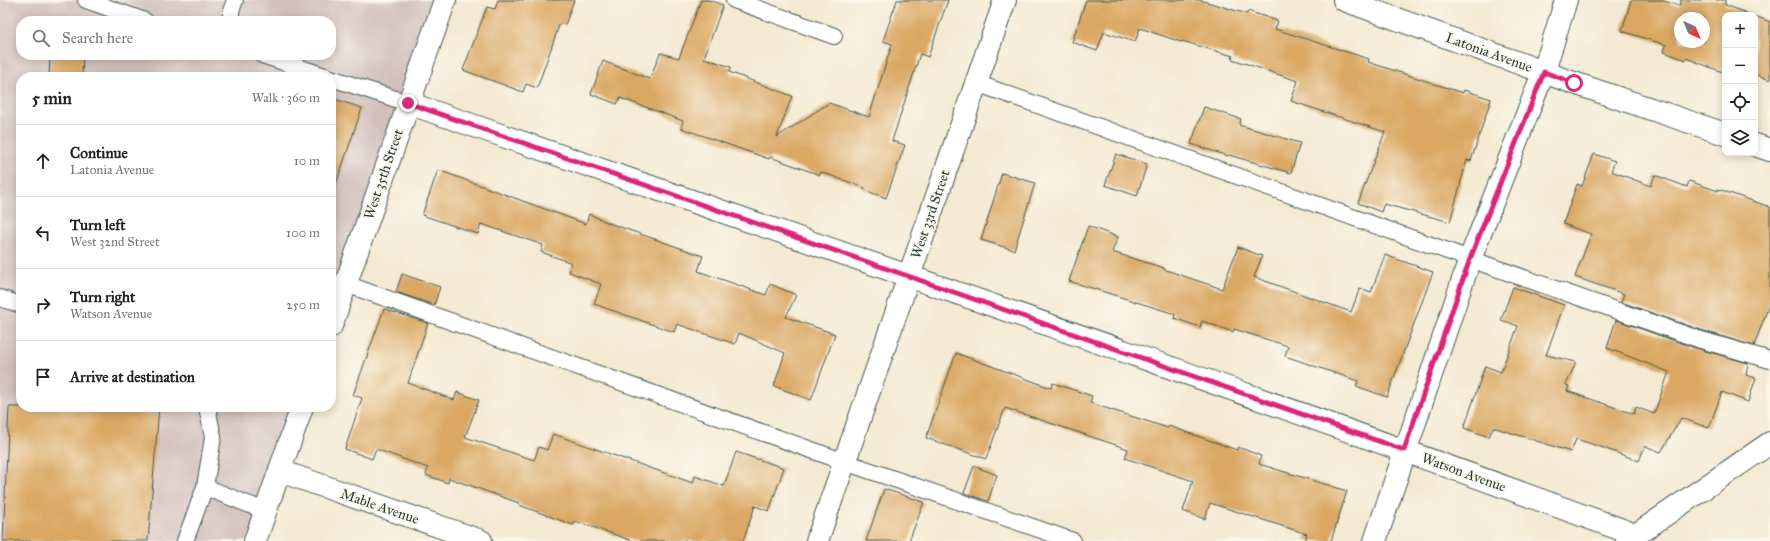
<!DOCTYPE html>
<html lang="en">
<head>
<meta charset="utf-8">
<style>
  :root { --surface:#fff; --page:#f6f6f6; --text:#222; --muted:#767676; --line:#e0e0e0 }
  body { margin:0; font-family:"IM FELL Great Primer",serif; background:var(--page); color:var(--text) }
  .controls { position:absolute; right:12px; top:12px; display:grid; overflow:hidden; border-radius:8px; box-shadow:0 2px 10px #0003 }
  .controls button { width:36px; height:36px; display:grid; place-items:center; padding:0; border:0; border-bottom:1px solid var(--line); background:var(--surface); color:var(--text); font:20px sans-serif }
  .compass { position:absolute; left:1674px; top:12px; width:36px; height:36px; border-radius:50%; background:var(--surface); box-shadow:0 2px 10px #0003; rotate:136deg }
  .stop { position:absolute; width:12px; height:12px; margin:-9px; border:3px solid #db2777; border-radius:50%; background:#fff }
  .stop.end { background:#db2777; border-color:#fff; box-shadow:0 1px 4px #0008 }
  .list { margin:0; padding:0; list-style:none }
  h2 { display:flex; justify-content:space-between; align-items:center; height:52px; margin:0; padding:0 16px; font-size:17px }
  h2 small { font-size:13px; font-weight:400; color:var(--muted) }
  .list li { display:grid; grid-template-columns:26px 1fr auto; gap:12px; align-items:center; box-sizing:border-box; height:72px; padding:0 16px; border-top:1px solid var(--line) }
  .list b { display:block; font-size:15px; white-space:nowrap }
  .list p { margin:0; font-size:13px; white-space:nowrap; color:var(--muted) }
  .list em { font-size:13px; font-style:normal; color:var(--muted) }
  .icon { flex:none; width:22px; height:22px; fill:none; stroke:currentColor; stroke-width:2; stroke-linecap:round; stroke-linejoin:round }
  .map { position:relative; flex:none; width:1770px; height:541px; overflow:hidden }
  .search { position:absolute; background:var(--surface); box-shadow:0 2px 10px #0003; left:16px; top:16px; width:320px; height:44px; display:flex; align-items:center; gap:10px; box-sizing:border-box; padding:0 14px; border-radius:16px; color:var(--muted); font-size:15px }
  .panel { position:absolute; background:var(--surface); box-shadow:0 2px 10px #0003; left:16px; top:72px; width:320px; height:340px; border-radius:16px }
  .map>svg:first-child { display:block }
  .industrial { fill:#d1bfbd; fill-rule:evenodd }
  .building { fill:#daa864; fill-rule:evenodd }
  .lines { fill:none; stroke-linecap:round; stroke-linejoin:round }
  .service-casing { stroke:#3f574c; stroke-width:18 }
  .minor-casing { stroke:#3f574c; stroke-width:24 }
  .tertiary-casing { stroke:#3f574c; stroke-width:24 }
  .service { stroke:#fff; stroke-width:16 }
  .minor { stroke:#fff; stroke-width:22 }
  .tertiary { stroke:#fff; stroke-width:22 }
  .route { stroke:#db2777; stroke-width:5 }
  .labels { text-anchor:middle; stroke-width:4; stroke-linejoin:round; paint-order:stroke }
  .street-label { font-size:14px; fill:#1f3d34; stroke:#fbf7ec }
</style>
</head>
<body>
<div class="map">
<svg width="1770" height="541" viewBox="0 0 1770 541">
  <rect width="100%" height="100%" fill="#fbf7ec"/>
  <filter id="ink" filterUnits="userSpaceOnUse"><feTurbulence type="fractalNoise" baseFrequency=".025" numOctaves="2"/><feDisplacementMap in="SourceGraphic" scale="8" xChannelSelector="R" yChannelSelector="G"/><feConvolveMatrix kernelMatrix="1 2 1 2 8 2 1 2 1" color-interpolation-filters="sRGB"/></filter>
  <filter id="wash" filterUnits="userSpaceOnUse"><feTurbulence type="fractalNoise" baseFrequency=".012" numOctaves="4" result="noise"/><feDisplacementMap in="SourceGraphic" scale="16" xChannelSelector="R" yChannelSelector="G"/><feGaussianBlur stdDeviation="0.9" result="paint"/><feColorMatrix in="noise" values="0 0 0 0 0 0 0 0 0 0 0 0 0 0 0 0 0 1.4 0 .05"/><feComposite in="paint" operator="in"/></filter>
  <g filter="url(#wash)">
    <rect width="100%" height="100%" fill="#f4e9d2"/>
    <path class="industrial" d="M0,0H445L331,326V77H21V407H302L255,541H0ZM21,21H331V55H21Z"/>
    <g id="blocks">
      <g class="building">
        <path d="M498,0H574L565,25L560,23L537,88L526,84L523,92L463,70L487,7L495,9Z"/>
        <path d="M701,0H709L723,5L704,58L731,67L729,72L792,96L777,137L829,103L869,117L892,44L883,41L897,0H948L928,57L920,54L892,141L905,145L886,198L864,190L865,188L821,172L820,175L770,157L769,159L681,128L683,121L662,113L620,98L617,104L591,94L603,61L650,79L660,53L679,58Z"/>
        <path d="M1086,0H1200L1247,14L1248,11L1278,21L1275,29L1369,59L1368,62L1463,93L1464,90L1491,99L1471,161L1467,160L1450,222L1384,204L1381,212L1358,203L1385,132L1291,101L1298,81L1232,59L1233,56L1182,41L1181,42L1140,28L1135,42L1104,32L1097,51L1072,42Z"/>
        <path d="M1631,0H1661L1679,6L1681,0H1725V5L1752,15H1725V73L1686,58V60L1664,52L1666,45L1622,31ZM1680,18H1704V42H1680Z"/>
        <path d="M1755,16L1770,22V80L1755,74Z"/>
        <path d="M50,55H83L82,77H49Z"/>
        <path d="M331,98L362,108L335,187H331Z"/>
        <path d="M1204,107L1241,119L1239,125L1300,143L1291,173L1229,155L1228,156L1191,144Z"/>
        <path d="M1116,154L1147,164L1137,196L1105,185Z"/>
        <path d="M1594,154L1615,161L1611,171L1651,186L1655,175L1687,187L1689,181L1718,191V189L1770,207V302L1754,346L1701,330L1621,302L1624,294L1575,277L1591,234L1563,224L1577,184L1582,186Z"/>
        <path d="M438,170L586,224L589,214L609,223L703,256L698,271L766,295L770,284L796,295L786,317L835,334L811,400L774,386L785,353L739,333L735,344L677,324L674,332L594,304L601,284L569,272L572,263L541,252L543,245L481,224L478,234L422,215Z"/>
        <path d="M1002,173L1035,183L1014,250L981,240Z"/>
        <path d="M1088,226L1118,237L1112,252L1164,268L1163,269L1222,289L1238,247L1262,256L1254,277L1351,312L1360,288L1371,292L1385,255L1433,272L1387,397L1356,386L1358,381L1285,356L1288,346L1234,329L1233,332L1202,321L1200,327L1174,318L1175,314L1069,281Z"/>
        <path d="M402,274L440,287L434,305L396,292Z"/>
        <path d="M1513,287L1564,305L1546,355L1576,362L1566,385L1569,386L1567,391L1634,414L1636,407L1654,414L1669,372L1607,348L1616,320L1695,348L1748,363L1746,375L1756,378L1748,402L1722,392L1709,428L1681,418L1661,452L1645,446L1639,461L1601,447L1576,439L1571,452L1493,427L1489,437L1464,428L1485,366L1501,372L1518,326L1501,320Z"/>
        <path d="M384,309L428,323L408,383L454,400L457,392L479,400L465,437L534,460L539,447L547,450L553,434L693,483L695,476L724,486L736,452L784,468L769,511L755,506L743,541H633L575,521L573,525L519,505V503L449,478L448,483L426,475L428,468L376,449L372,459L345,449L362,398L353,395Z"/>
        <path d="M956,353L1051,388L1053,383L1092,396L1090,403L1168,428L1169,426L1237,450L1238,447L1261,456L1259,464L1347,491L1331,541H1305L1307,534L1210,503L1205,519L1183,511L1193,481L1125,458L1128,449L1005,408L986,459L926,438Z"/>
        <path d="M9,407H159L148,541H3Z"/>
        <path d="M974,466L997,475L988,501L964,493Z"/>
        <path d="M884,489L924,502L909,541H866Z"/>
      </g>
    </g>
  </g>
  <g filter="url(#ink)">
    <use href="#blocks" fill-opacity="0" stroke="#3f574c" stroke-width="1"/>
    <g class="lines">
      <defs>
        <g id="service">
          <path d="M86,0L145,21"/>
          <path d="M734,0L834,36"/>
          <path d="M231,21V11L235,0"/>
          <path d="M262,55L328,77"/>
          <path d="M331,78L408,103"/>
          <path d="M976,83L1470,259L1698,339L1770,360"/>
          <path d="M346,284L845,462L1073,541"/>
          <path d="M0,298L21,305"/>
          <path d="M205,487L265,511"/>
          <path d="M185,541L205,487L213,437L207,407"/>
        </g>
        <g id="minor">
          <path d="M408,103C818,245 1229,385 1636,535"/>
          <path d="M331,326L445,0"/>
          <path d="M280,471L481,541"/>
          <path d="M255,541L302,407"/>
          <path d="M817,541L1005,0"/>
          <path d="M1375,541L1470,259L1544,71L1566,0"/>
          <path d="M1627,541L1770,443"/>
        </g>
        <g id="tertiary">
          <path d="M1344,0L1574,83L1725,134"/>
          <path d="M1755,145L1770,150"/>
        </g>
      </defs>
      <use href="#service" class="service-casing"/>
      <use href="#minor" class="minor-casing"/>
      <use href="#tertiary" class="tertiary-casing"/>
      <use href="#service" class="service"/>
      <use href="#minor" class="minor"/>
      <use href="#tertiary" class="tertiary"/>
    </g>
  </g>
  <g class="lines" filter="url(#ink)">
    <path class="route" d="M408,103L908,276L1404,450L1470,259L1544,72L1574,83"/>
  </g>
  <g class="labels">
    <g class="street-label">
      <text transform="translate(1489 52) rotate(20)" y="5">Latonia Avenue</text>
      <text transform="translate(383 174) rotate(-71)" y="5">West 35th Street</text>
      <text transform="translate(930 214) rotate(-71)" y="5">West 33rd Street</text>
      <text transform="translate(1464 472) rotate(20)" y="5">Watson Avenue</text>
      <text transform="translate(380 506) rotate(19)" y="5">Mable Avenue</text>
    </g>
  </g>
</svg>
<div class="controls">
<button>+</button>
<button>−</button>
<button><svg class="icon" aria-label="locate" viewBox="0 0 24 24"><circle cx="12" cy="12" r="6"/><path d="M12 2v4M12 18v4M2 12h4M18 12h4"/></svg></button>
<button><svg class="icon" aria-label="layers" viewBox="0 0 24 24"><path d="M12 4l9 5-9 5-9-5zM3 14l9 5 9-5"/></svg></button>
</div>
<svg class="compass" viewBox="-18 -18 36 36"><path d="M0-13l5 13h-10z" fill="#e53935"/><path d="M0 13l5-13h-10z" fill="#767676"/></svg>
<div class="stop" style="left:1574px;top:83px"></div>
<div class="stop end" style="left:408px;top:103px"></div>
<div class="search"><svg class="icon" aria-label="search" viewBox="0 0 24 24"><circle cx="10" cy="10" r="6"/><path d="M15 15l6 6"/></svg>Search here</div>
<section class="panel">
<h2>5 min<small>Walk · 360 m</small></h2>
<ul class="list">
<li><svg class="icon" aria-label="ahead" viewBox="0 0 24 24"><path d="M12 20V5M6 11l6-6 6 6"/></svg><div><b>Continue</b><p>Latonia Avenue</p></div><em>10 m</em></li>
<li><svg class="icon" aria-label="left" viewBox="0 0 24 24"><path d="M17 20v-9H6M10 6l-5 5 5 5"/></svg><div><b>Turn left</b><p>West 32nd Street</p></div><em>100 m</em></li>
<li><svg class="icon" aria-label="right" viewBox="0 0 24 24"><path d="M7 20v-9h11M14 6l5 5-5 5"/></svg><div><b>Turn right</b><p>Watson Avenue</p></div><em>250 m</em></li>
<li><svg class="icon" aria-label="arrive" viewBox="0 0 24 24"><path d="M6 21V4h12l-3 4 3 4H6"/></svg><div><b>Arrive at destination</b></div></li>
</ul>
</section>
</div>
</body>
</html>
